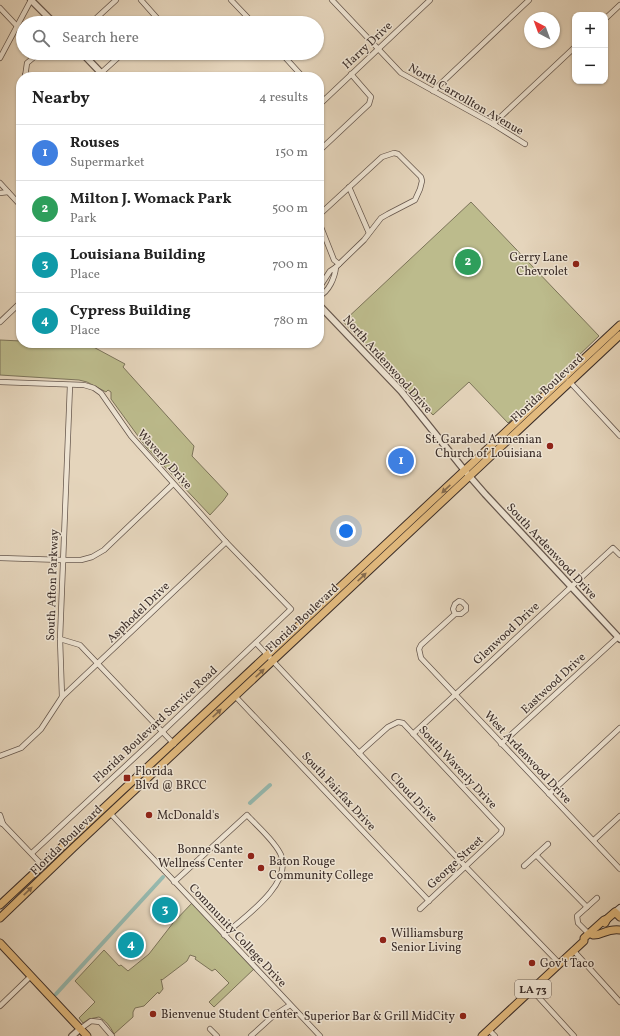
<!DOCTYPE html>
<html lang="en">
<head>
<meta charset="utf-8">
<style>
  :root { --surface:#fff; --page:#f6f6f6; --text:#222; --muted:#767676; --line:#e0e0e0; --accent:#2563eb }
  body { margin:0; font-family:Vollkorn,serif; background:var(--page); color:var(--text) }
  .controls { position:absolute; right:12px; top:12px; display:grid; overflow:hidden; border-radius:8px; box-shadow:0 1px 3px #0004 }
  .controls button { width:36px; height:36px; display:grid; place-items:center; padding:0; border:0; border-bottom:1px solid var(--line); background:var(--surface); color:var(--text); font:20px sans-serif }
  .compass { position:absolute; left:524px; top:12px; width:36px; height:36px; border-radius:50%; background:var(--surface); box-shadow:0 1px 3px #0004; rotate:319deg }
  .you { position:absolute; left:346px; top:531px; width:14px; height:14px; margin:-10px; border:3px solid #fff; border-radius:50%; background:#1a73e8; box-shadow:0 0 0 6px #1a73e833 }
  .badge { display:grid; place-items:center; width:26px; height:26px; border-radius:50%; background:var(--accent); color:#fff; font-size:13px; font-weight:700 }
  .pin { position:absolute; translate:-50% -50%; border:2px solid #fff; box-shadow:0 1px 4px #0006 }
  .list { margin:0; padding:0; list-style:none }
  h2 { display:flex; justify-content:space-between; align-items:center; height:52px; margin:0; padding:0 16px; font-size:17px }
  h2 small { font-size:13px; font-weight:400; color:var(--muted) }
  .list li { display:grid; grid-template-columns:26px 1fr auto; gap:12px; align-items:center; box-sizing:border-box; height:56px; padding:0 16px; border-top:1px solid var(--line) }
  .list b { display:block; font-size:15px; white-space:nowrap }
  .list p { margin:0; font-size:13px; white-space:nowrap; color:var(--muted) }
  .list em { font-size:13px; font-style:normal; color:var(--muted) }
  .icon { flex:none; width:22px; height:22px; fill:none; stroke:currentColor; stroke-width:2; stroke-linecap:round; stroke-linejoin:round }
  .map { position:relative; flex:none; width:620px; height:1036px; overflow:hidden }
  .search { position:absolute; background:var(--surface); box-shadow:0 1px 3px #0004; left:16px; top:16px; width:308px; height:44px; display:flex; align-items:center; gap:10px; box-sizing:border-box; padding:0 14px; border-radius:22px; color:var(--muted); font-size:15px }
  .panel { position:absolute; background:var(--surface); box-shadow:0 1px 3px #0004; left:16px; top:72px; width:308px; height:276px; border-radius:16px }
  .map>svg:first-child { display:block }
  .green { fill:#bcbb8c; stroke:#7c745a }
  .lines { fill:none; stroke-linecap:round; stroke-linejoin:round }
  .canal { stroke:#96b9af; stroke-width:4 }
  .minor-casing { stroke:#66574d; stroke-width:6 }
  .tertiary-casing { stroke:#66574d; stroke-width:8 }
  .secondary-casing { stroke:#3b2d28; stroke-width:8 }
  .primary-casing { stroke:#3b2d28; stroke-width:9 }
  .minor { stroke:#eee4d3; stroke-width:4.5 }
  .tertiary { stroke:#eee4d3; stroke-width:5.5 }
  .secondary { stroke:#eee4d3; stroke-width:6 }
  .primary { stroke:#e2ba7e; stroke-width:7 }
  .oneway { fill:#866c4f }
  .poi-dot { fill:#8f2418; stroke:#eee4d3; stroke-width:1.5 }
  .labels { text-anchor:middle; stroke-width:3; stroke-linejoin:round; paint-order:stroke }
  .shield { fill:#eee4d3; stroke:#71645b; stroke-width:1 }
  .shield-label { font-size:11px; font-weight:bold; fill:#3b2d28 }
  .street-label { font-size:12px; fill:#3b2d28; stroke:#eee4d3 }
  .poi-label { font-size:12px; fill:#3b2d28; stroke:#eee4d3; text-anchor:start }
</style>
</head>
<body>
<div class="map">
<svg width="620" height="1036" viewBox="0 0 620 1036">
  <rect width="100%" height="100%" fill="#e5d5bc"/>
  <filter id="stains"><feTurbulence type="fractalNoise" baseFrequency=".005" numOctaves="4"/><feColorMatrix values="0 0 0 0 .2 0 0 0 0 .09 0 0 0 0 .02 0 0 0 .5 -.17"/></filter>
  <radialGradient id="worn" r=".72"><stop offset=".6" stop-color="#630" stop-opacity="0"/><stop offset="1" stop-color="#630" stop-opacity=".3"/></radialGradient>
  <g class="green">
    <path d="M471,202L599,336L508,423L469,382L433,415L343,322Z"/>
    <path d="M0,340L21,341V343H86L125,364L123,367L194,446L192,456L228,494L223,501L210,515L146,447L111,399V392L108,390L106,392L87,382L79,380L0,375Z"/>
    <path d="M193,902L255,968L214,1007L209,1002L229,983L215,969L212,971L195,959L196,957L190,955L187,961L162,980L161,979L163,989L159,994L158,992L144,1006L135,1008L133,1012V1017L114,1034C110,1026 106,1021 99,1017L89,1019L83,1023L79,1018L95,1002L75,981L104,950L119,966L121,965L128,971L149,954L173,923Z"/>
  </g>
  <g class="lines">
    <g class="canal">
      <path d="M250,803L270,785"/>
      <path d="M56,994L163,877"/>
    </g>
    <defs>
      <g id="minor">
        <path d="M141,0L157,18L156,23"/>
        <path d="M231,0L253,23"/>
        <path d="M332,0L401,73L493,124L525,144"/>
        <path d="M0,8L16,25"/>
        <path d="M605,19L620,5"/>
        <path d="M91,23L116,0"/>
        <path d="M281,53L303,77"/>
        <path d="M0,58L31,0"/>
        <path d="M101,73L123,53"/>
        <path d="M25,75L52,77"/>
        <path d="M25,77L27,63L39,53"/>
        <path d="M433,91L529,0"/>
        <path d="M319,94L324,100"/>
        <path d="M319,105L430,0"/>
        <path d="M493,124L575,47"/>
        <path d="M319,151L369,104L371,97L351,74"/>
        <path d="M0,183L21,206"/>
        <path d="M349,187L369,233"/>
        <path d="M0,193L8,192"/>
        <path d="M319,215L382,157L394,153L398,154L421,177L422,181L420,189L415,200L388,214L381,218L364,240L336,267"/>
        <path d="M319,222L334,260L339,264"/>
        <path d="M319,288L330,271L336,267C335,277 329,292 319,296"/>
        <path d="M0,322L21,302"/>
        <path d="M569,381L620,436"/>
        <path d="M0,382L84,385L94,388L101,393L131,436L226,542L291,609L162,732L32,853"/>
        <path d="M0,558L63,560H81L92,557L104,550L173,484"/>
        <path d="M455,614H461L466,610V606L462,602L459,601L455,604L453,609L455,614L421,645L419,649L421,658L620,869"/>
        <path d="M60,639L80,645L174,744"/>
        <path d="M256,643L465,866L559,963"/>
        <path d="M235,696L429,901"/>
        <path d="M62,697L226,542"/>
        <path d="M413,734L613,548L620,555"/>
        <path d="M501,744L618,637"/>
        <path d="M359,753L388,727L398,722L403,723L502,829L501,833L420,909"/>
        <path d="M0,756L21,748L41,729L62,697L60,639L70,385"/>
        <path d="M549,794L620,728"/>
        <path d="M110,813L320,1036"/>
        <path d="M0,815L3,824"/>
        <path d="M0,823L3,824L43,866"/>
        <path d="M594,840L620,816"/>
        <path d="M536,855L587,907"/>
        <path d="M524,866L548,844"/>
        <path d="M174,882L247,815C257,826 275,841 281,855C293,884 243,918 224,935"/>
        <path d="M589,934L578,923L577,916L597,898"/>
        <path d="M573,950L620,1002"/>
        <path d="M532,990L574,1036"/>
        <path d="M0,1006L31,976"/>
        <path d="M80,1029L91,1021L100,1022L112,1036"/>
        <path d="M210,1029L217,1036"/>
        <path d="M489,1030L495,1036"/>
        <path d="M251,1036L273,1016L290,1005"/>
      </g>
      <g id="tertiary">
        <path d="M31,0L54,23"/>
        <path d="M82,53L105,77"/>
        <path d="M319,305L401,391L465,471L485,494L620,639"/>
        <path d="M72,1036L80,1029"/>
      </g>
      <path id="secondary" d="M615,912L620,908"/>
      <g id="primary">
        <path d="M0,905L620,325"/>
        <path d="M0,918L74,847L620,335"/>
        <path d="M605,923L607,919L615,912L620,917"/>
        <path d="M593,935C601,936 607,928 620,930"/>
        <path d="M0,943L87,1036"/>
        <path d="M482,1036L584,941V938L604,920L607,919"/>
      </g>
    </defs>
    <use href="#minor" class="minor-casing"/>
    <use href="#tertiary" class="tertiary-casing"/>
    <use href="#secondary" class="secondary-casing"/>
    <use href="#primary" class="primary-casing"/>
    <use href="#minor" class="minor"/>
    <use href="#tertiary" class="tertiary"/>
    <use href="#secondary" class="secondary"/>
    <use href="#primary" class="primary"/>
  </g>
  <defs><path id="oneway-solid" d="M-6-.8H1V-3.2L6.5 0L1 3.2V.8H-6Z"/></defs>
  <g class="oneway">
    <use href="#oneway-solid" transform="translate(446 489) rotate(137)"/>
    <use href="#oneway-solid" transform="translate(362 577) rotate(-43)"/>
    <use href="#oneway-solid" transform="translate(260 673) rotate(-43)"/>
    <use href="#oneway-solid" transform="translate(217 713) rotate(-43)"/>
    <use href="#oneway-solid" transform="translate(28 891) rotate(-44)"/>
  </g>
  <g class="poi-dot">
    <circle cx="576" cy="264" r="4"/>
    <circle cx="550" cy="446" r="4"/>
    <rect x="123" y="774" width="8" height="8" rx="2"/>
    <circle cx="149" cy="815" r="4"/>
    <circle cx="251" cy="856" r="4"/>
    <circle cx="261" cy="868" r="4"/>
    <circle cx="383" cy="940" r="4"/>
    <circle cx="532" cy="963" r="4"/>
    <circle cx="153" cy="1014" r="4"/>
    <circle cx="463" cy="1016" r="4"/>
  </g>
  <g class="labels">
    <rect class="shield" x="515" y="980" width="36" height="18" rx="3"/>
    <g class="shield-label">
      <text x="533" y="993">LA 73</text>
    </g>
    <g class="street-label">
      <text transform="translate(367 45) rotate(-43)" y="4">Harry Drive</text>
      <text transform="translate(466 99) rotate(30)" y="4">North Carrollton Avenue</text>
      <text transform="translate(388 364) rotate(48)" y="4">North Ardenwood Drive</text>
      <text transform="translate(547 388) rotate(-43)" y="4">Florida Boulevard</text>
      <text transform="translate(165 459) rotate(48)" y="4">Waverly Drive</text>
      <text transform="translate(552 551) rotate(47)" y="4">South Ardenwood Drive</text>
      <text transform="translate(52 585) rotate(-88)" y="4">South Afton Parkway</text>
      <text transform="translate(138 612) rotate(-44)" y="4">Asphodel Drive</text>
      <text transform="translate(302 618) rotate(-43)" y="4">Florida Boulevard</text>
      <text transform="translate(506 633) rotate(-43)" y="4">Glenwood Drive</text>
      <text transform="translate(553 683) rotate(-43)" y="4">Eastwood Drive</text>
      <text transform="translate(155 724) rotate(-43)" y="4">Florida Boulevard Service Road</text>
      <text transform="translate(528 757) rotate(47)" y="4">West Ardenwood Drive</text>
      <text transform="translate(458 767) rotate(47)" y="4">South Waverly Drive</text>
      <text transform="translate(339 791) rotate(47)" y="4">South Fairfax Drive</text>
      <text transform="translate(414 797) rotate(47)" y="4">Cloud Drive</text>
      <text transform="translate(66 840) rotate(-44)" y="4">Florida Boulevard</text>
      <text transform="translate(455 862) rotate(-43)" y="4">George Street</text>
      <text transform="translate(238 935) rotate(47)" y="4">Community College Drive</text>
    </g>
    <g class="poi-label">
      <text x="568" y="261" text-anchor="end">Gerry Lane<tspan x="568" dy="14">Chevrolet</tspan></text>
      <text x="542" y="443" text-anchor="end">St. Garabed Armenian<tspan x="542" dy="14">Church of Louisiana</tspan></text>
      <text x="135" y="775">Florida<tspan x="135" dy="14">Blvd @ BRCC</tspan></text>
      <text x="157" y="819">McDonald's</text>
      <text x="243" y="853" text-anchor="end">Bonne Sante<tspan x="243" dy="14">Wellness Center</tspan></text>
      <text x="269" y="865">Baton Rouge<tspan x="269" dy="14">Community College</tspan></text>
      <text x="391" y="937">Williamsburg<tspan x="391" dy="14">Senior Living</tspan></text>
      <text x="540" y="967">Gov't Taco</text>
      <text x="161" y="1018">Bienvenue Student Center</text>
      <text x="455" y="1020" text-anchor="end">Superior Bar &amp; Grill MidCity</text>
    </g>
  </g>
  <rect width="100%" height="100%" filter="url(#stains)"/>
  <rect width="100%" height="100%" fill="url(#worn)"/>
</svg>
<div class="controls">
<button>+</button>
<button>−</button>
</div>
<svg class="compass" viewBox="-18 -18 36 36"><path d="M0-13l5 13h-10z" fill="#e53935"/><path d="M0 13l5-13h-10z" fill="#767676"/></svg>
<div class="you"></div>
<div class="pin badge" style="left:401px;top:461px;background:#3f7fe0">1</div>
<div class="pin badge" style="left:468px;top:262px;background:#2e9e5b">2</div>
<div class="pin badge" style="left:165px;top:910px;background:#0f9aa8">3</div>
<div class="pin badge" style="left:131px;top:945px;background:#0f9aa8">4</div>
<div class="search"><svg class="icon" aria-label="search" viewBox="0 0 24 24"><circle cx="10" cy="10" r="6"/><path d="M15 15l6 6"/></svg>Search here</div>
<section class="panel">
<h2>Nearby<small>4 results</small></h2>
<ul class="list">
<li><span class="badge" style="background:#3f7fe0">1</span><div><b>Rouses</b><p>Supermarket</p></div><em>150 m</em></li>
<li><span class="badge" style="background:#2e9e5b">2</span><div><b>Milton J. Womack Park</b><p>Park</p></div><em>500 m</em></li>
<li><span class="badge" style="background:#0f9aa8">3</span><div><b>Louisiana Building</b><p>Place</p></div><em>700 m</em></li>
<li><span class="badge" style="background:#0f9aa8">4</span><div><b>Cypress Building</b><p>Place</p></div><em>780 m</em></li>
</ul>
</section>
</div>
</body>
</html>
